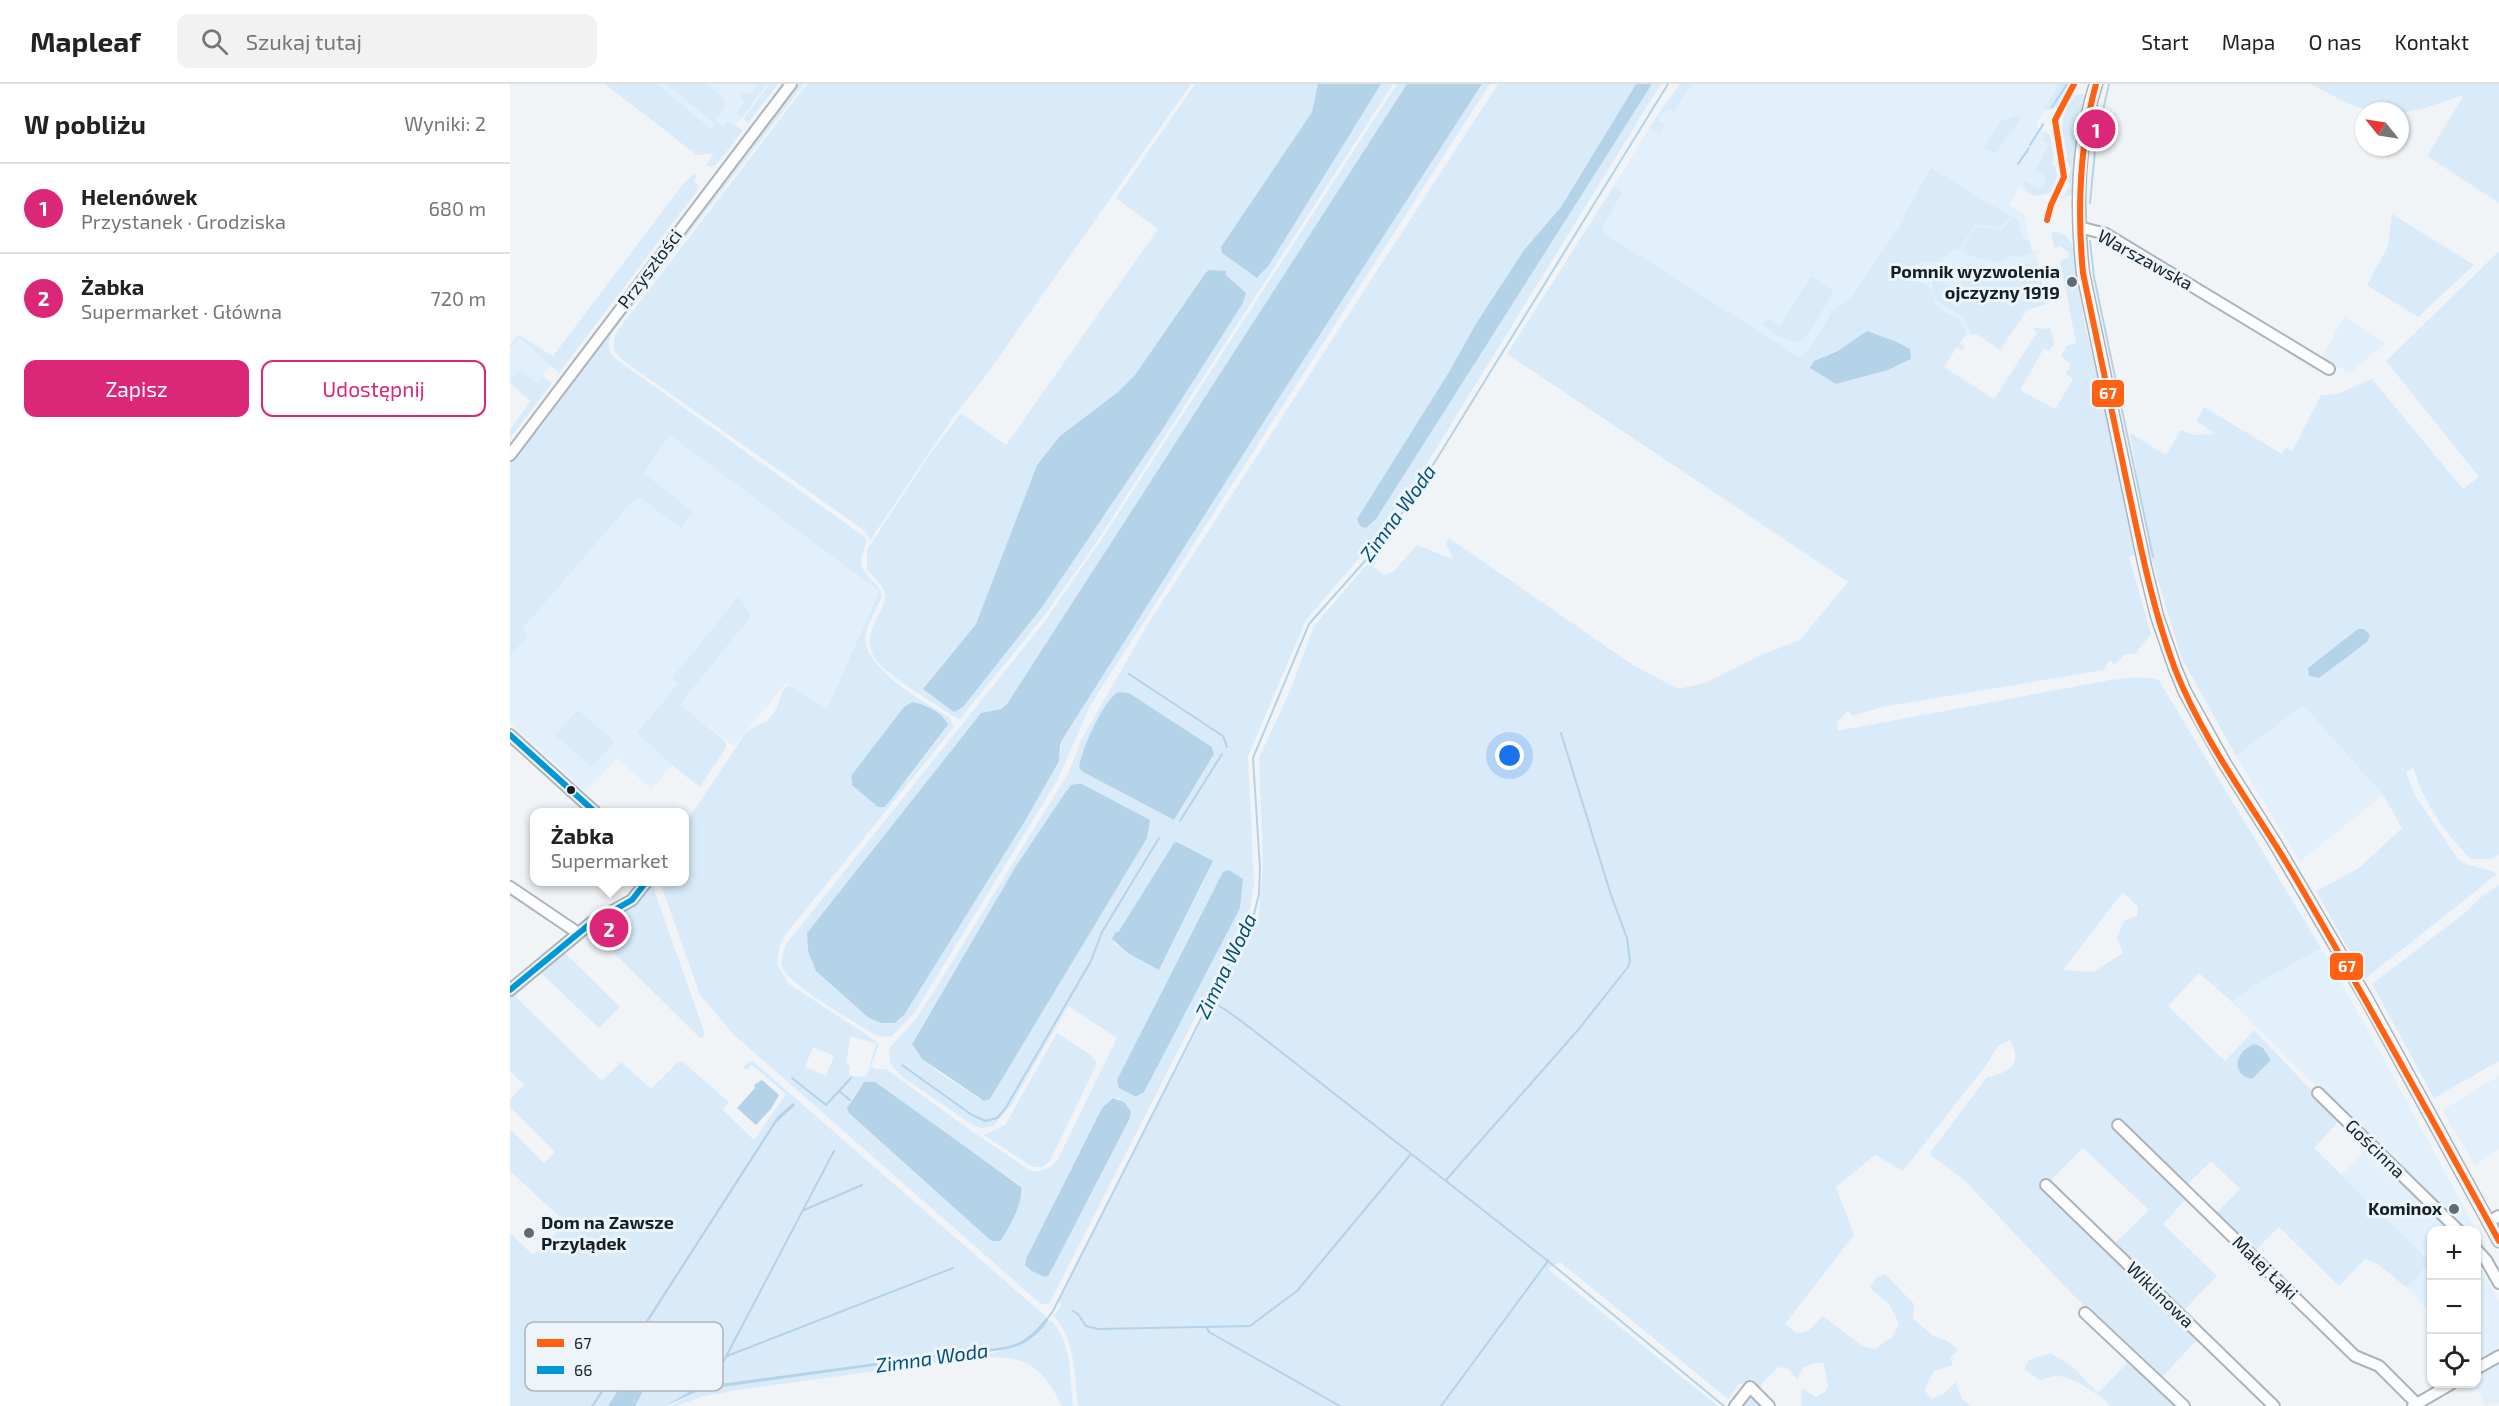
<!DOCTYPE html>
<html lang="pl">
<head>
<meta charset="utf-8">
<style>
  :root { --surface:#fff; --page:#f2f2f2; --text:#222; --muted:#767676; --line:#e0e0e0; --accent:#db2777 }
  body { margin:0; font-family:"Exo 2",sans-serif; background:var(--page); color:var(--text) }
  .controls { position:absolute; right:18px; bottom:18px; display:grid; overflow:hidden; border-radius:12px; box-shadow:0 2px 4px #0004 }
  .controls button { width:54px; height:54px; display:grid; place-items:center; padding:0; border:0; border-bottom:2px solid var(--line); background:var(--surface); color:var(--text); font:30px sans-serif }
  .compass { position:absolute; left:1845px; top:18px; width:54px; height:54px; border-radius:50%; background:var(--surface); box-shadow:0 2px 4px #0004; rotate:300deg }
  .you { position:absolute; left:1000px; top:672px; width:21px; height:21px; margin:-15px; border:4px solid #fff; border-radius:50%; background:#1a73e8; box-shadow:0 0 0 9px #1a73e833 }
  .badge { display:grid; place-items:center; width:39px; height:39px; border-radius:50%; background:var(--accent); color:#fff; font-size:20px; font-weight:700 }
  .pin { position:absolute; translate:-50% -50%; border:3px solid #fff; box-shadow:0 2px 6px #0006 }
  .popup { position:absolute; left:20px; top:724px; width:159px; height:78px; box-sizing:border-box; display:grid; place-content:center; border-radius:12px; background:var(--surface); filter:drop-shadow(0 2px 4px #0005); font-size:20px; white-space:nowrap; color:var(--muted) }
  .popup b { font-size:22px; color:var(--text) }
  .popup::after { content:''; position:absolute; left:50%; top:100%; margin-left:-12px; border:12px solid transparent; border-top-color:var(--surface) }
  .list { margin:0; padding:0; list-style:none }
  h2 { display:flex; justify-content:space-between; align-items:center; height:78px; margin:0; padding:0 24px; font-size:26px }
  h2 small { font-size:20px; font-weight:400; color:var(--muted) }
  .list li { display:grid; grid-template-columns:39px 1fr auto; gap:18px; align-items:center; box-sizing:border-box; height:90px; padding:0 24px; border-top:2px solid var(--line) }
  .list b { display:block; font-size:22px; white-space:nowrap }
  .list p { margin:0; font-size:20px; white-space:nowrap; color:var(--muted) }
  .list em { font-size:20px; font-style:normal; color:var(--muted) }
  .actions { display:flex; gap:12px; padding:18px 24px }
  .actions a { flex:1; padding:14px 0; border:2px solid var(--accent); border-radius:12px; text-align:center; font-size:21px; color:var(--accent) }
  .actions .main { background:var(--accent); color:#fff }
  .icon { flex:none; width:33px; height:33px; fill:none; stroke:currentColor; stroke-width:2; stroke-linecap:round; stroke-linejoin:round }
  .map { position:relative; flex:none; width:1989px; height:1322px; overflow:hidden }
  header { display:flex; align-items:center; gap:36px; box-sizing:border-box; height:84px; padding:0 30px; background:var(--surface); border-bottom:2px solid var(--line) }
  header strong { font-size:28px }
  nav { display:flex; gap:33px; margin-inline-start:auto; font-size:21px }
  .search { width:420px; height:54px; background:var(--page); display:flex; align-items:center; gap:15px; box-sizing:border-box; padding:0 21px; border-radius:12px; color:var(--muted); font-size:22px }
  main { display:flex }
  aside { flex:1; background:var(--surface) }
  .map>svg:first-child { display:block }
  .built { fill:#e2f0fb }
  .green { fill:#d9ebf9; fill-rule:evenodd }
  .water { fill:#b4d3e9 }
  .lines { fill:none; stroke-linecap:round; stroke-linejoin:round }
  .stream { stroke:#b4d3e9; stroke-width:2 }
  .minor-casing { stroke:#acb3b9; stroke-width:14 }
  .major-casing { stroke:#acb3b9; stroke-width:15 }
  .minor { stroke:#fdfdfe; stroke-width:10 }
  .major { stroke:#fdfdfe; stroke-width:12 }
  .bus-1-casing { stroke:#eef5fa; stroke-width:10 }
  .bus-2-casing { stroke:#eef5fa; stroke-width:10 }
  .bus-1 { stroke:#ff6213; stroke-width:6 }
  .bus-2 { stroke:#0098d4; stroke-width:6 }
  .poi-dot { fill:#616a70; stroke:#eef5fa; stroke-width:2 }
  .bus-dot { fill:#142028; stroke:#eef5fa; stroke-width:2 }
  .labels { text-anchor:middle; stroke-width:6; stroke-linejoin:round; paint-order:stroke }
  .street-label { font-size:18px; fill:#142028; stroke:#eef5fa }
  .poi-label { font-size:18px; font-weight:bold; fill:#142028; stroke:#eef5fa; text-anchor:end }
  .water-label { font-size:20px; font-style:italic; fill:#004f75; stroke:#eef5fa }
  .key { fill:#eef5fa; stroke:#adb5bb; stroke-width:1.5 }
  .key-label { font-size:16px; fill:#142028 }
  .line-badge { stroke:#eef5fa; stroke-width:2 }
  .badge-label { font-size:16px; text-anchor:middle; font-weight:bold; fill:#fff }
</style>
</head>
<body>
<header>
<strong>Mapleaf</strong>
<div class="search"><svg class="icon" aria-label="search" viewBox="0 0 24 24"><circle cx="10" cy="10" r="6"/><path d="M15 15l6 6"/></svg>Szukaj tutaj</div>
<nav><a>Start</a><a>Mapa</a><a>O nas</a><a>Kontakt</a></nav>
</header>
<main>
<aside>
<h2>W pobliżu<small>Wyniki: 2</small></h2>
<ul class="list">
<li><span class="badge">1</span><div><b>Helenówek</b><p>Przystanek · Grodziska</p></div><em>680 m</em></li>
<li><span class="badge">2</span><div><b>Żabka</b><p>Supermarket · Główna</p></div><em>720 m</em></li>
</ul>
<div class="actions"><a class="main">Zapisz</a><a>Udostępnij</a></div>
</aside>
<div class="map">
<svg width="1989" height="1322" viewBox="0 0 1989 1322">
  <rect width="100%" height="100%" fill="#f1f4f7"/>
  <g class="built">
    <path d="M95,0H257L205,69L187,71Z"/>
    <path d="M1170,0H1552L1525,42L1540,51L1544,76L1542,77V81H1545L1547,93L1540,109L1525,112L1509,103L1499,121L1514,130L1522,167L1529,166L1526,169L1536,220L1517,226L1490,266L1466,250L1300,285L1075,148L1157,16L1159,17Z"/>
    <path d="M1834,232L1876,259L1840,289L1811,275Z"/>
    <path d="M10,254L41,282L28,300L0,295V265Z"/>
    <path d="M160,351L369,509L317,625L276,599L224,662L170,622L241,532L229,512L162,594L168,600L127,649L163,681L141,705L107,674L76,708L0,639V383L183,428L134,389Z"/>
    <path d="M1793,621L1873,711L1790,778L1726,672Z"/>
    <path d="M107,828L121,843L97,862L81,844Z"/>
    <path d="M1811,864L1861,952L1978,1167L1967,1158L1966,1146H1955L1836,1032L1722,918L1743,902Z"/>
    <path d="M1989,992V1065L1965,1081L1932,1026Z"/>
    <path d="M1857,1064L1942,1146H1922L1921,1228L1897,1204L1920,1178L1832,1091Z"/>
    <path d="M1966,1176L1989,1217V1263L1969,1274L1966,1272Z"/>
    <path d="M1989,1279V1319L1976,1322L1964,1300H1966L1967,1292Z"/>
  </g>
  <g class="green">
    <path d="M95,0H147L201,45L205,40L156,0H198L215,16L214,23L205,36L213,42L217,38L233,46L206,81L201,83L196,81L204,69L187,71Z"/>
    <path d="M248,0H257L232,34L226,29L235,17L230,12L234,8L240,11Z"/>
    <path d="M259,0H268L238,39L233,35Z"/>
    <path d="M286,0H294L102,249C97,259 97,267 106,275L356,454C357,464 348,472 352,483C356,494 369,499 372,511C368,524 358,537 356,550C351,585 414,617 439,633L444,643L276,850L270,860L267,880L279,900L366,957L369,961L361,981L365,985H376L456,1043L521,1087C534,1088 540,1084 548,1075L607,954L558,922L501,1022L483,1042L472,1044L464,1042L391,992L380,979L379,964L405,936L421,912L559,688L571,656L638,540L988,0H1126L1051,123L1014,166L967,238L936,293L848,435L1028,179L1142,0H1151L882,436L796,536L738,672L744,800L740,826L540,1218L532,1221L224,951L190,911L151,801L152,798H174V741L237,647L258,636L267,624L272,607L279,601L317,625L369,508L160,351L134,389L183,428L171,444L130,414L121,419L12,545L18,551L0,572V378L24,347L27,348L73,286L72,282ZM608,608L619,609L702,663L704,670L664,736L573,688L569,684C570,667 594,616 608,608ZM400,618L419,624L438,642L397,696L371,723H368L341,699V692ZM561,701L557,886L480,1015H470C455,1004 401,976 403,957L506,782ZM719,786L733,795L730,824L630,1012L626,1013L609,1004ZM697,791L649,886L604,859L605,849ZM341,952L366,960L359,983L361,982L355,993L339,991L340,982L336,979ZM303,963L324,972L316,992L295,983ZM354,998L508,1099L513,1109L494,1152L339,1018ZM603,1014H609L620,1034L539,1191L517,1173L592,1024Z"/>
    <path d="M297,0H681L474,294L444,332L360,456L355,447L114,277C102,267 101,260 108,246Z"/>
    <path d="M685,0H808L802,28L711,163L750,193L871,0H883L584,462L534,532L449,636C430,623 375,591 364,573C349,546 380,526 374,507C372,500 362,492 357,486V466L418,373L451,329L496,361L648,145L606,114ZM696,187L716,188V191L736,209L733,219L597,428L453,623L420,596L466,540L527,381L550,352L608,308L625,291Z"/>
    <path d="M887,0H897L497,620L491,625L471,629L297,849L298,867L332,908L359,934L371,939L390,936L515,737L550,669L552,656L769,314L972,0H980L581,620L547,697L405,928L382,952L372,953L362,949C345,938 277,900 272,883C270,876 274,867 276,860L535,537L595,450Z"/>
    <path d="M1170,0H1182L1164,28L1159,25L1156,29L1153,28L1147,37L1155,41L1149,50L1139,44Z"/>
    <path d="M1547,0H1561L1546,24L1538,26L1534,24L1546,6Z"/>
    <path d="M1800,0H1989V119L1917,72L1954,11L1912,25L1890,29V27H1860L1839,20Z"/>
    <path d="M1573,10L1576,12L1569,47L1563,110L1551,115L1548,112L1550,108L1554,113L1560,101L1556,95L1561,86L1556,74L1558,72C1551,44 1548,37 1564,12Z"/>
    <path d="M1505,32L1512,33L1504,46L1501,47L1486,70L1474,64L1493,34L1496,36Z"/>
    <path d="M1536,49L1540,51L1544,76L1542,77V81H1545L1547,93L1540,109L1525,112L1515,106L1516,103L1513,100L1515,97L1528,104H1531L1536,96L1535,92L1525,86L1539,61L1532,56Z"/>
    <path d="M1421,84L1501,133L1490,143L1465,141L1449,165L1439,168L1429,178C1417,180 1407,172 1402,188L1408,198L1419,202L1426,221C1440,235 1452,228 1457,252L1454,253L1450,259L1455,263L1452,266L1447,263L1434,283L1484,315L1527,249L1523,245L1526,243L1534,245L1540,243L1544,260L1539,267L1534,264L1510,306L1545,325L1563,295L1556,290L1561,280L1551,272L1556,262L1566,259L1550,176L1559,174L1558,168L1550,162L1544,164L1541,149L1545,147L1556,152L1562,160L1575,243L1584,276L1626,471L1619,473L1641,550L1625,570L1614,571L1604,581L1600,576L1594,586L1372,623L1343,632L1338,627L1328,637L1327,647L1600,596L1626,593L1648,595L1811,864L1743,902L1722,918L1689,889L1658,922L1715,977L1744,946L1803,1008L1801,1010L1829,1037L1804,1064L1920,1178L1897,1204L1866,1179L1855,1175L1829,1202L1769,1143L1744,1168L1705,1130L1730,1105L1701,1077L1676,1102L1677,1114L1653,1140L1707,1192L1673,1227L1604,1160L1639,1126L1573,1064L1534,1103L1689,1254L1651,1294L1562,1210L1454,1096L1419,1070L1477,993C1499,989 1514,980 1500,956L1488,962L1477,980L1393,1087L1365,1071L1326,1103L1344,1151L1275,1240L1287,1249L1298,1247L1313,1232L1352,1262L1365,1265L1382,1253L1389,1239L1379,1220L1360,1204L1366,1194L1375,1190L1404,1220L1403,1234L1423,1252L1436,1256L1449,1266L1440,1274L1443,1281L1424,1287L1414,1306L1422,1315L1433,1310L1446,1298L1452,1315L1461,1322H1291L1292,1304L1306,1313L1316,1307L1318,1301L1313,1279H1304L1293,1284L1287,1296L1279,1285L1269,1283L1253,1298L1247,1312L1258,1322H1224L1235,1301L1230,1299L1218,1315L1050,1178L1038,1185L1208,1322H568C564,1290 566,1257 544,1232L551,1221L548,1217L726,870L731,872L748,838L753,780L749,674L782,602L804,542L870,465L871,469L863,483L875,491L884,487L907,461L943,475L936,460L939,454L1123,581L1168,605L1195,599L1249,572L1290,556L1338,498L997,270L1104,102L1113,108L1093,141L1094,149L1289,273L1296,270L1322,228L1343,211L1396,133L1394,131ZM1387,258L1400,265L1401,275L1378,286L1326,300L1300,284C1313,262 1363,261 1387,258ZM1613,808L1628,823L1627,832L1614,837L1607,853L1613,869L1583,888L1553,886Z"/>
    <path d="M184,90L187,92L184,97L188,101L187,107L49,289L10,254L0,265V261L9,251L43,272L173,100Z"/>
    <path d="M1882,130L1964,181L1908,233L1857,201L1878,162Z"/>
    <path d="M1502,133L1508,137L1513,154L1520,158L1522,169L1511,171V173L1500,172L1488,178L1464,173L1451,166L1465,143L1492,145Z"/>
    <path d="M1989,167V771L1980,775H1961C1935,750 1914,718 1903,684L1896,688L1906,713L1948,775C1960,785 1975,782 1987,790L1855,895L1806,807L1849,784L1892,744L1873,711L1793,621L1726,672L1671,573L1641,473L1620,349L1656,371L1671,346L1685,351L1706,350L1686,337L1694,323L1772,370L1776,363L1782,368L1811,311L1827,310L1862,295L1953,405L1969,393L1876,277Z"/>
    <path d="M1456,179L1501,190L1507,188L1515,180L1528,179L1536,220L1517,226L1490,266L1466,250L1461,251C1459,245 1457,239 1453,234C1441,221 1413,221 1425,191L1429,194L1428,196L1444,205L1446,201L1449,202L1457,183L1455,181Z"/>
    <path d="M1301,192L1321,204L1323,210L1294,255C1282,264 1263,248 1253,240L1257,234L1270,242Z"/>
    <path d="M10,286L28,300L33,293L42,299L0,354V346L20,317L0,299V295Z"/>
    <path d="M229,512L241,532L170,621L216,658V664L190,703L169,687L127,649L168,600L162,594Z"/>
    <path d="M68,626L104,658L82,683L45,651Z"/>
    <path d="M1989,801V977L1924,1014L1862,900L1956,828L1972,812Z"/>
    <path d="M139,803H143L195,950L191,955L97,862L121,843L107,828Z"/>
    <path d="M54,868L110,923L89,944L30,888Z"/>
    <path d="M3,910L92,997L111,978L141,1005L167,979L172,977L219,1018L213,1026L244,1056L276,1010L242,981L237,986L233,983L240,977L244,978L533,1230L536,1234C511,1265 499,1263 462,1266L201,1301L184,1305L155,1322H84L266,1039L285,1021L267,1033L81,1322H0V1149L23,1171L56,1139L0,1087V1045L34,1079L45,1068L0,1023V1015L14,1001L0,987V914Z"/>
    <path d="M547,949L581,971L587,979L540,1077L532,1083H523L474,1051L495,1041Z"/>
    <path d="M540,1236C563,1257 559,1293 563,1322H552C529,1275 510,1271 460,1274L222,1307L194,1312L166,1322H159L191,1306L451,1270L484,1269L503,1263L523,1254Z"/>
    <path d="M1541,1269L1564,1284L1588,1309L1621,1275L1668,1322H1601C1590,1311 1561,1291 1545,1292C1540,1293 1535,1295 1530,1296L1514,1285L1519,1276Z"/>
  </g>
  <g class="water">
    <path d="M808,0H871L759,181L747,194L712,169L711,163L802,28Z"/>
    <path d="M897,0H972L769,314L552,656L550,662L549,677L515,737L394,931L385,939H371L359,934L306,887L298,867L297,849L471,629L491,625L497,620Z"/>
    <path d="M1126,0H1142L866,435L856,444L850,442L847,435L936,293L967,238L1014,166L1051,123Z"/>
    <path d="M699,186L716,187V191L736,209L733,219L652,346L532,523L453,623L444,628L413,605L466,540L527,381L550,352L608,308L625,291L696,188Z"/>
    <path d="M1357,247L1387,258L1400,265L1401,275L1378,286L1326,300L1300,284L1304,277L1328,267Z"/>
    <path d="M1848,545H1854L1860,551L1857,558L1809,594L1799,592L1798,584Z"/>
    <path d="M608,608L619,609L702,663L704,670L664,736L573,688L569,684C570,667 594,616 608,608Z"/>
    <path d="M402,618C415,620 433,629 438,641L379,718L374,723H368L342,701L341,692L394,623Z"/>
    <path d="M567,700H572L640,736L637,754L480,1015L474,1017L412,975L402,960L506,782L555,709L561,701Z"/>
    <path d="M667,758L703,777L649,886L618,869L602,855L605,849L609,847L664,759Z"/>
    <path d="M719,786L733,795L730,824L634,1008L626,1013L609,1004L607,996L713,788Z"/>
    <path d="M1745,960L1753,964L1761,976L1742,995C1719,990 1726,966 1745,960Z"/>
    <path d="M252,996L269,1011L261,1025L246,1041L227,1024L245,1004L244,1001Z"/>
    <path d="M354,998H365L371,1002L511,1103C515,1114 498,1147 490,1157H483L478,1154L339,1029L337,1024Z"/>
    <path d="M603,1014L614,1018L621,1028L620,1034L539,1191L535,1193L522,1187L515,1181L517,1173L592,1024Z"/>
    <path d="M283,1019L285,1021L266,1039L84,1322H81L267,1033Z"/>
    <path d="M536,1234L538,1237C515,1270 487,1266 451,1270L191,1306L155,1322L184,1305L201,1301L462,1266C499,1263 511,1265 536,1234Z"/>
    <path d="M118,1296L133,1307L125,1322H98L114,1297Z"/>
  </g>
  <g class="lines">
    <g class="stream">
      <path d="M1542,23L1557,0"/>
      <path d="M1531,44L1533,40"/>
      <path d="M1520,61L1530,45"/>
      <path d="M1508,80L1519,64"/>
      <path d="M1580,119L1586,57L1599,0"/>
      <path d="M1580,157L1584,193L1643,473"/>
      <path d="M619,590L713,652L717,663"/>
      <path d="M670,737L712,670"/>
      <path d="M700,917L716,926L743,946L1038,1177L1214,1322"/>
      <path d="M392,981L462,1031L475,1037L487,1034L495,1025L581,877L592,848L649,754"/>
      <path d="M282,994L316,1021L341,994"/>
      <path d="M329,1007L340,1016"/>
      <path d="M936,1096L1068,946L1118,883L1120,877L1117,854L1101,811L1051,649"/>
      <path d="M294,1126L352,1101"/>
      <path d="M563,1227L568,1230L576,1242L588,1245L740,1242L787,1207L901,1070"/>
      <path d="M535,1238L543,1227L744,830L749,810L750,784L743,674L799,540L871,459L902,415L1158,0"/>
      <path d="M697,1244L699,1248L830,1322"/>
      <path d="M217,1272L443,1184"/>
      <path d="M200,1303L324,1067"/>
      <path d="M931,1322L1038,1177"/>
    </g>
    <defs>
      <g id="minor">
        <path d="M1569,143L1596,150L1819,285"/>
        <path d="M0,371L281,0"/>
        <path d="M0,651L85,728"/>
        <path d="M0,803L68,849"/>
        <path d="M0,906L81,839L122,816L136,798"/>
        <path d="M1808,1009L1948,1146"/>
        <path d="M1608,1041L1845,1272L1869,1282L1907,1320"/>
        <path d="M1536,1101L1764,1322"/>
        <path d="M1978,1138L1989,1132"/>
        <path d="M1966,1165L1976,1176L1989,1199"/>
        <path d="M1575,1229L1674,1322"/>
        <path d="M1966,1285L1989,1272"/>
        <path d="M1225,1322L1240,1303L1259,1322"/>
        <path d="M1903,1322L1941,1300"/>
      </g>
      <path id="major" d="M1586,0C1567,60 1566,127 1573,189L1635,483L1647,532L1665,584L1675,608L1715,680L1765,759L1856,914L1989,1157"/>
    </defs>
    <use href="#minor" class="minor-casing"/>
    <use href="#major" class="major-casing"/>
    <use href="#minor" class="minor"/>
    <use href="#major" class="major"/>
    <defs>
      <g id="bus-1">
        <path d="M1586,0C1569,63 1567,125 1573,189C1588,261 1603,332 1618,404C1631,465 1643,526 1665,585C1694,659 1745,725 1785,793C1855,913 1922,1035 1989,1157"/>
        <path d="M1537,136L1541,121L1554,93L1545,36L1564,0"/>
      </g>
      <g id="bus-2">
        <path d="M0,651L85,728"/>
        <path d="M0,906L81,839L122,816L136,798"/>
      </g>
    </defs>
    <use href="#bus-1" class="bus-1-casing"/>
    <use href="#bus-2" class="bus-2-casing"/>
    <use href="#bus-1" class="bus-1"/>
    <use href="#bus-2" class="bus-2"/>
  </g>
  <g class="poi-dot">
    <circle cx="1562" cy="198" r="6"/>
    <circle cx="1944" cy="1125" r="6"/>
    <circle cx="19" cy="1149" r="6"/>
  </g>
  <circle class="bus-dot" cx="61" cy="706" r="5"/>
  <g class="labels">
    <g class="street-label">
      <text transform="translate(1635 176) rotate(29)" y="6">Warszawska</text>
      <text transform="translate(140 185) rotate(-53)" y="6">Przyszłości</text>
      <text transform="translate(1865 1065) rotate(44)" y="6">Gościnna</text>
      <text transform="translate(1755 1184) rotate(44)" y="6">Małej Łąki</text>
      <text transform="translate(1650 1211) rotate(44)" y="6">Wiklinowa</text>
    </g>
    <g class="poi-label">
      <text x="1550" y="194">Pomnik wyzwolenia<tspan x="1550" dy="21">ojczyzny 1919</tspan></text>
      <text x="1932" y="1131">Kominox</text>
      <text x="31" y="1145" text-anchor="start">Dom na Zawsze<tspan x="31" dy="21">Przylądek</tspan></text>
    </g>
    <g class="water-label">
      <text transform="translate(888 429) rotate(-54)" y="7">Zimna Woda</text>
      <text transform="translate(716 882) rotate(-64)" y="7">Zimna Woda</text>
      <text transform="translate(422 1274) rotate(-8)" y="7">Zimna Woda</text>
    </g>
  </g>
  <rect x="15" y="1238" width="198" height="69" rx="9" class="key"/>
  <rect x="27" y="1255" width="27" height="8" fill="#ff6213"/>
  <rect x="27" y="1282" width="27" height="8" fill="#0098d4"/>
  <g class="key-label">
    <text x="64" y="1265">67</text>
    <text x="64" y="1292">66</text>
  </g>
  <g class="line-badge">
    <rect x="1581" y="295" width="34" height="29" rx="6" fill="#ff6213"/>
    <rect x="1819" y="868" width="35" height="29" rx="6" fill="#ff6213"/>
  </g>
  <g class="badge-label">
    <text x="1598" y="315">67</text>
    <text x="1837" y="888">67</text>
  </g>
</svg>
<div class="controls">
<button>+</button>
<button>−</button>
<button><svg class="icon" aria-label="locate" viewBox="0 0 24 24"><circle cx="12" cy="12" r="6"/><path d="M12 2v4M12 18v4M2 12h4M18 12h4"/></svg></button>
</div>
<svg class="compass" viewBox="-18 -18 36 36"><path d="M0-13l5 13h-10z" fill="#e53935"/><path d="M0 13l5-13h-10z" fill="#767676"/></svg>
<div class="you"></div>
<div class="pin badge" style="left:1586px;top:45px">1</div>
<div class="pin badge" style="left:99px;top:844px">2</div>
<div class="popup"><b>Żabka</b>Supermarket</div>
</div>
</main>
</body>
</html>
